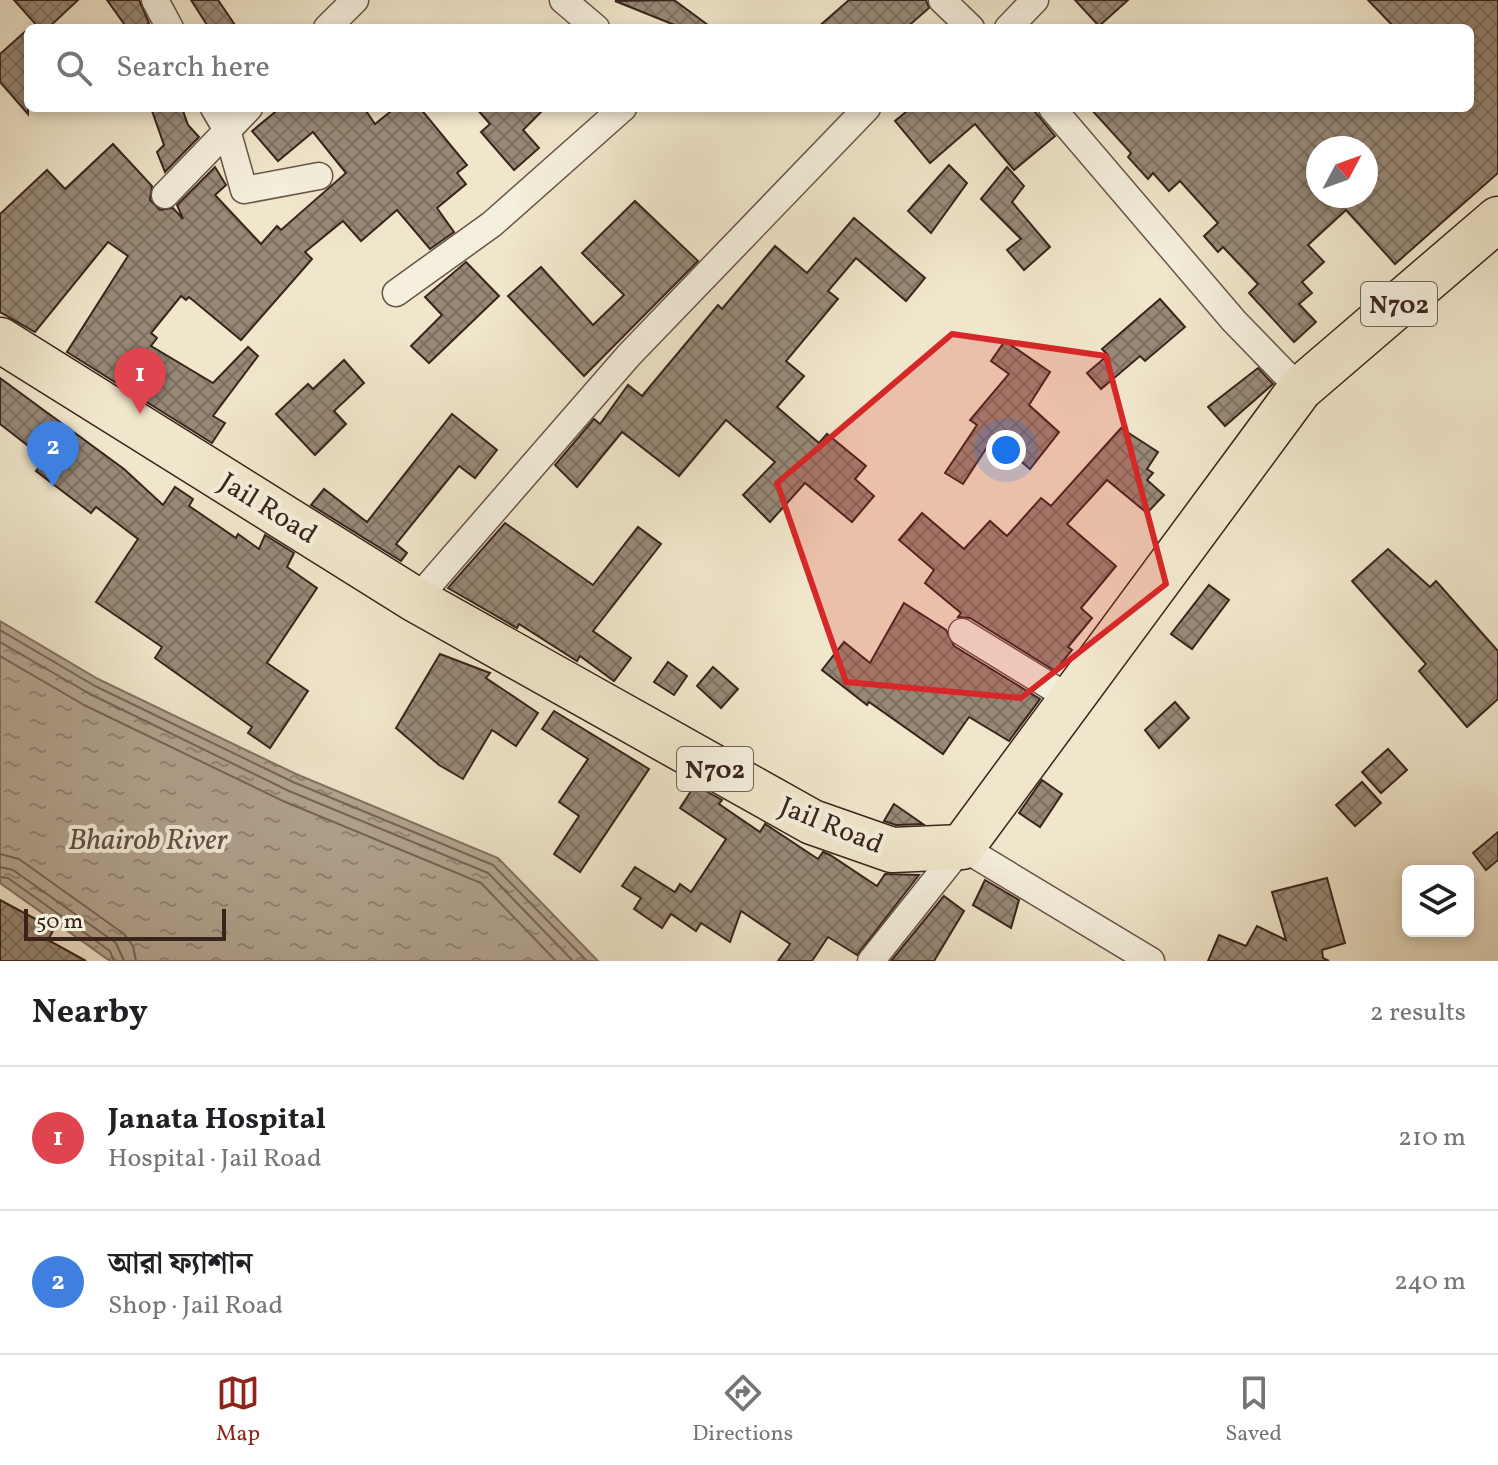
<!DOCTYPE html>
<html lang="en">
<head>
<meta charset="utf-8">
<style>
  :root { --surface:#fff; --page:#f6f6f6; --text:#202124; --muted:#757577; --line:#e0e0e0; --accent:#8f2418 }
  body { margin:0; font-family:Vollkorn,"Noto Serif Bengali",serif; background:var(--page); color:var(--text) }
  .controls { position:absolute; right:24px; bottom:24px; display:grid; overflow:hidden; border-radius:12px; box-shadow:0 4px 12px #0003 }
  .controls button { width:72px; height:72px; display:grid; place-items:center; padding:0; border:0; border-bottom:2px solid var(--line); background:var(--surface); color:var(--text); font:40px sans-serif }
  .compass { position:absolute; left:1306px; top:136px; width:72px; height:72px; border-radius:50%; background:var(--surface); box-shadow:0 4px 12px #0003; rotate:49deg }
  .scale { position:absolute; left:24px; bottom:20px; width:202px; box-sizing:border-box; padding-left:8px; border:4px solid #39241c; border-top:0; font-size:22px; line-height:28px; white-space:nowrap; color:#39241c; -webkit-text-stroke:6px #f5efdd; paint-order:stroke }
  .you { position:absolute; left:1006px; top:450px; width:28px; height:28px; margin:-20px; border:6px solid #fff; border-radius:50%; background:#1a73e8; box-shadow:0 0 0 12px #1a73e833 }
  .badge { display:grid; place-items:center; width:52px; height:52px; border-radius:50%; background:var(--accent); color:#fff; font-size:26px; font-weight:700 }
  .pin { position:absolute; translate:-50% -66px; filter:drop-shadow(0 2px 4px #0008) }
  .pin::after { content:''; position:absolute; top:42px; width:28px; height:24px; background:inherit; clip-path:polygon(0 0,100% 0,50% 100%) }
  .list { margin:0; padding:0; list-style:none }
  h2 { display:flex; justify-content:space-between; align-items:center; height:104px; margin:0; padding:0 32px; font-size:34px }
  h2 small { font-size:26px; font-weight:400; color:var(--muted) }
  .list li { display:grid; grid-template-columns:52px 1fr auto; gap:24px; align-items:center; box-sizing:border-box; height:144px; padding:0 32px; border-top:2px solid var(--line) }
  .list b { display:block; font-size:30px; white-space:nowrap }
  .list p { margin:0; font-size:26px; white-space:nowrap; color:var(--muted) }
  .list em { font-size:26px; font-style:normal; color:var(--muted) }
  .icon { flex:none; width:44px; height:44px; fill:none; stroke:currentColor; stroke-width:2; stroke-linecap:round; stroke-linejoin:round }
  .map { position:relative; flex:none; width:1498px; height:961px; overflow:hidden }
  .search { position:absolute; background:var(--surface); box-shadow:0 4px 12px #0003; left:24px; right:24px; top:24px; height:88px; display:flex; align-items:center; gap:20px; box-sizing:border-box; padding:0 28px; border-radius:12px; color:var(--muted); font-size:30px }
  .sheet { height:392px; background:var(--surface) }
  nav { display:flex; justify-content:space-around; align-items:center; box-sizing:border-box; height:112px; border-top:2px solid var(--line); background:var(--surface); font-size:22px; color:var(--muted) }
  nav a { display:grid; justify-items:center; gap:4px }
  nav .on { color:var(--accent) }
  .map>svg:first-child { display:block }
  .water { fill:url(#water-ripples); stroke:#827162; stroke-width:2 }
  .lines { fill:none; stroke-linecap:round; stroke-linejoin:round }
  .shore { stroke:#766456; stroke-width:2 }
  .building { fill:url(#building-cross-hatch); stroke:#39241c; stroke-width:2; fill-rule:evenodd }
  .minor-casing { stroke:#675448; stroke-width:29 }
  .trunk-casing { stroke:#39241c; stroke-width:47 }
  .minor { stroke:#f5efdd; stroke-width:26 }
  .trunk { stroke:#f0e6cb; stroke-width:44 }
  .marked { fill:#d62828; fill-opacity:0.2; stroke:#d62828; stroke-width:6; stroke-linejoin:round }
  .labels { text-anchor:middle; stroke-width:8; stroke-linejoin:round; paint-order:stroke }
  .shield { fill:#f5efdd; stroke:#716156; stroke-width:2 }
  .shield-label { font-size:26px; font-weight:bold; fill:#39241c }
  .street-label { font-size:28px; fill:#39241c; stroke:#f5efdd }
  .water-label { font-size:30px; font-style:italic; fill:#635145; stroke:#f5efdd }
</style>
</head>
<body>
<div class="map">
<svg width="1498" height="961" viewBox="0 0 1498 961">
  <defs>
    <pattern id="water-ripples" width="26" height="14" patternUnits="userSpaceOnUse" patternTransform="scale(2)"><rect width="26" height="14" fill="#b2a490"/><path d="M2 4q2-2 4 0t4 0M15 11q2-2 4 0t4 0" fill="none" stroke="#928575"/></pattern>
    <pattern id="building-cross-hatch" width="8" height="8" patternUnits="userSpaceOnUse" patternTransform="scale(2)"><rect width="8" height="8" fill="#988977"/><path d="M0 0l8 8M0 8l8-8" fill="none" stroke="#7d7061"/></pattern>
  </defs>
  <rect width="100%" height="100%" fill="#f0e6cb"/>
  <filter id="stains"><feTurbulence type="fractalNoise" baseFrequency=".0025" numOctaves="4"/><feColorMatrix values="0 0 0 0 .2 0 0 0 0 .09 0 0 0 0 .02 0 0 0 .5 -.17"/></filter>
  <radialGradient id="worn" r=".72"><stop offset=".6" stop-color="#630" stop-opacity="0"/><stop offset="1" stop-color="#630" stop-opacity=".3"/></radialGradient>
  <path class="water" d="M0,621L98,679L296,774L498,858L598,961H110L0,883Z"/>
  <g class="lines">
    <g class="shore">
      <path d="M0,630L95,686L293,782L493,865L587,961"/>
      <path d="M0,642L90,694L289,791L488,873L573,961"/>
      <path d="M0,656L84,705L283,801L481,883L556,961"/>
      <path d="M0,854L19,859L124,934L133,946L136,961"/>
      <path d="M0,867L13,870L116,943L124,961"/>
      <path d="M0,877L8,878L110,951L114,961"/>
    </g>
  </g>
  <g class="building">
    <path d="M14,0H78L48,28H39Z"/>
    <path d="M107,0H139L149,23L142,28H127Z"/>
    <path d="M191,0H218L237,28H209Z"/>
    <path d="M674,0L712,28H682L615,1Z"/>
    <path d="M849,0H926L929,8L906,28H817Z"/>
    <path d="M1075,0H1128L1099,26Z"/>
    <path d="M1368,0H1498V173L1395,264L1346,210L1308,245L1324,262L1302,282L1312,293L1299,304L1316,322L1294,342L1249,293L1258,284L1223,247L1218,252L1204,236L1218,223L1180,181L1169,191L1153,173L1148,179L1128,157L1131,153L1090,108H1470V28H1395ZM1318,148H1366V196H1318Z"/>
    <path d="M28,29V114L0,82V54Z"/>
    <path d="M151,108H182L188,125L199,137L165,172L157,152L164,145Z"/>
    <path d="M280,108H364L375,124L395,108H420L467,165L457,173L466,184L437,208L454,232L430,249L397,210L361,241L343,221L305,252L312,259L241,340L189,297L186,300L181,296L151,333L157,338L151,346L213,383L248,347L258,356L213,416L225,423L212,443L67,352L128,256L108,242L35,332L0,312V214L47,170L65,189L113,144L152,186L150,200L160,210L173,208L183,219L177,205L215,167L226,185L215,195L261,244L277,226L281,230L346,173L313,132L278,161L252,131Z"/>
    <path d="M476,108H545L523,130L539,148L514,170L481,132L490,124Z"/>
    <path d="M911,108H1032L1055,136L1014,170L975,124L930,163L895,121Z"/>
    <path d="M949,165L967,183L931,233L908,211Z"/>
    <path d="M1007,167L1024,186L1012,202L1050,247L1024,270L1007,250L1021,239L981,199Z"/>
    <path d="M635,201L698,261L584,376L508,296L541,267L593,325L624,295L582,253Z"/>
    <path d="M854,218L925,278L906,301L856,258L828,291L838,299L786,361L804,376L777,407L819,443L827,434L866,466L855,479L874,496L852,522L805,483L770,522L743,495L775,462L726,420L679,476L622,432L577,487L555,465L594,419L600,424L628,385L642,396L718,305L722,309L775,246L807,273Z"/>
    <path d="M466,262L499,296L429,363L411,346L442,315L425,297Z"/>
    <path d="M1160,299L1185,327L1145,361L1140,356L1101,389L1087,373L1108,355L1102,349Z"/>
    <path d="M1005,341L1050,372L1029,405L1059,432L1030,469L993,438L963,484L945,473L977,425L970,420L1009,374L991,361Z"/>
    <path d="M344,360L364,383L334,411L346,424L315,455L276,414L308,384L313,389Z"/>
    <path d="M1258,368L1273,384L1225,426L1208,407Z"/>
    <path d="M0,378L124,469L163,505L175,487L193,499L189,506L236,538L238,534L259,549L265,535L294,553L287,567L317,588L267,663L308,691L270,748L248,733L252,727L155,658L162,647L96,602L138,539L96,507L91,513L36,471L45,459L0,424Z"/>
    <path d="M452,414L497,450L475,478L459,466L396,544L407,553L401,561L311,505L324,489L367,522Z"/>
    <path d="M1121,428L1158,452L1147,469L1153,473L1147,480L1164,495L1147,513L1107,480L1067,524L1116,566L1081,608L1092,618L1068,647L1072,650L1055,671L970,618L958,617L961,613L925,583L934,570L899,540L922,513L964,549L990,521L1007,536L1041,498L1051,506Z"/>
    <path d="M505,523L593,585L638,527L661,544L593,631L631,658L614,681L580,656L577,661L519,624L517,628L448,588Z"/>
    <path d="M1388,549L1430,587L1436,581L1498,651V699L1467,727L1419,671L1426,664L1352,581Z"/>
    <path d="M1209,585L1229,600L1192,649L1171,634Z"/>
    <path d="M904,603L946,630L954,646L1040,699L1009,741L969,717L943,754L869,702L867,705L822,670L844,642L870,663Z"/>
    <path d="M440,654L490,673L486,678L538,713L516,746L492,730L463,779L439,765L396,728Z"/>
    <path d="M668,662L687,676L674,695L654,682Z"/>
    <path d="M713,667L738,689L721,708L697,686Z"/>
    <path d="M1175,702L1189,718L1159,748L1145,730Z"/>
    <path d="M554,711L649,769L580,872L554,854L579,816L559,802L588,759L542,729Z"/>
    <path d="M1388,749L1407,770L1381,793L1362,772Z"/>
    <path d="M1042,780L1062,794L1040,827L1019,813Z"/>
    <path d="M1362,782L1381,803L1355,826L1336,805Z"/>
    <path d="M695,785L722,800L719,804L760,832L765,824L818,859L823,852L830,855L877,886L885,874L919,875L857,955L828,937L812,961H778L790,944L741,911L730,942L701,923L696,931L671,914L662,928L634,909L641,898L622,886L635,867L675,892L680,884L691,892L726,839L680,808Z"/>
    <path d="M894,804L923,824L896,825L884,821Z"/>
    <path d="M1498,832V860L1486,870L1473,853Z"/>
    <path d="M1327,878L1345,943L1322,950L1323,958L1329,961H1208L1219,935L1246,946L1257,926L1286,940L1272,892Z"/>
    <path d="M985,880L1019,900L1011,928L973,905Z"/>
    <path d="M944,896L964,911L934,961H891Z"/>
    <path d="M0,900L54,929L48,940L86,961H0Z"/>
  </g>
  <g class="lines">
    <defs>
      <g id="minor">
        <path d="M155,0L170,28"/>
        <path d="M563,0L596,28"/>
        <path d="M942,0L971,28"/>
        <path d="M327,28L355,0"/>
        <path d="M1008,28L1035,0"/>
        <path d="M214,108L227,130L244,190L319,176"/>
        <path d="M1052,108L1234,321L1300,389"/>
        <path d="M165,195L249,108"/>
        <path d="M396,293L492,224L623,108"/>
        <path d="M416,600L629,355L867,108"/>
        <path d="M962,632L1071,699"/>
        <path d="M871,961L962,847L1151,961"/>
      </g>
      <path id="trunk" d="M0,340L416,600L812,822L892,850L962,847L1300,389L1498,219"/>
    </defs>
    <use href="#minor" class="minor-casing"/>
    <use href="#trunk" class="trunk-casing"/>
    <use href="#minor" class="minor"/>
    <use href="#trunk" class="trunk"/>
  </g>
  <path class="marked" d="M952,334L1106,356L1166,584L1021,698L846,682L777,483Z"/>
  <g class="labels">
    <g class="shield">
      <rect x="1361" y="282" width="76" height="44" rx="6"/>
      <rect x="677" y="747" width="76" height="44" rx="6"/>
    </g>
    <g class="shield-label">
      <text x="1399" y="313">N702</text>
      <text x="715" y="778">N702</text>
    </g>
    <g class="street-label">
      <text transform="translate(269 507) rotate(32)" y="10">Jail Road</text>
      <text transform="translate(832 824) rotate(22)" y="10">Jail Road</text>
    </g>
    <g class="water-label">
      <text x="148" y="849">Bhairob River</text>
    </g>
  </g>
  <rect width="100%" height="100%" filter="url(#stains)"/>
  <rect width="100%" height="100%" fill="url(#worn)"/>
</svg>
<div class="controls">
<button><svg class="icon" aria-label="layers" viewBox="0 0 24 24"><path d="M12 4l9 5-9 5-9-5zM3 14l9 5 9-5"/></svg></button>
</div>
<svg class="compass" viewBox="-18 -18 36 36"><path d="M0-13l5 13h-10z" fill="#e53935"/><path d="M0 13l5-13h-10z" fill="#757577"/></svg>
<div class="scale">50 m</div>
<div class="you"></div>
<div class="pin badge" style="left:140px;top:414px;background:#e0444e">1</div>
<div class="pin badge" style="left:53px;top:487px;background:#3f7fe0">2</div>
<div class="search"><svg class="icon" aria-label="search" viewBox="0 0 24 24"><circle cx="10" cy="10" r="6"/><path d="M15 15l6 6"/></svg>Search here</div>
</div>
<section class="sheet">
<h2>Nearby<small>2 results</small></h2>
<ul class="list">
<li><span class="badge" style="background:#e0444e">1</span><div><b>Janata Hospital</b><p>Hospital · Jail Road</p></div><em>210 m</em></li>
<li><span class="badge" style="background:#3f7fe0">2</span><div><b>আরা ফ্যাশান</b><p>Shop · Jail Road</p></div><em>240 m</em></li>
</ul>
</section>
<nav>
<a class="on"><svg class="icon" aria-label="map" viewBox="0 0 24 24"><path d="M3 6l6-2 6 2 6-2v14l-6 2-6-2-6 2zM9 4v14M15 6v14"/></svg>Map</a>
<a><svg class="icon" aria-label="directions" viewBox="0 0 24 24"><path d="M12 3l9 9-9 9-9-9zM9 14v-3h6M13 9l2 2-2 2"/></svg>Directions</a>
<a><svg class="icon" aria-label="saved" viewBox="0 0 24 24"><path d="M7 4h10v16l-5-4-5 4z"/></svg>Saved</a>
</nav>
</body>
</html>
